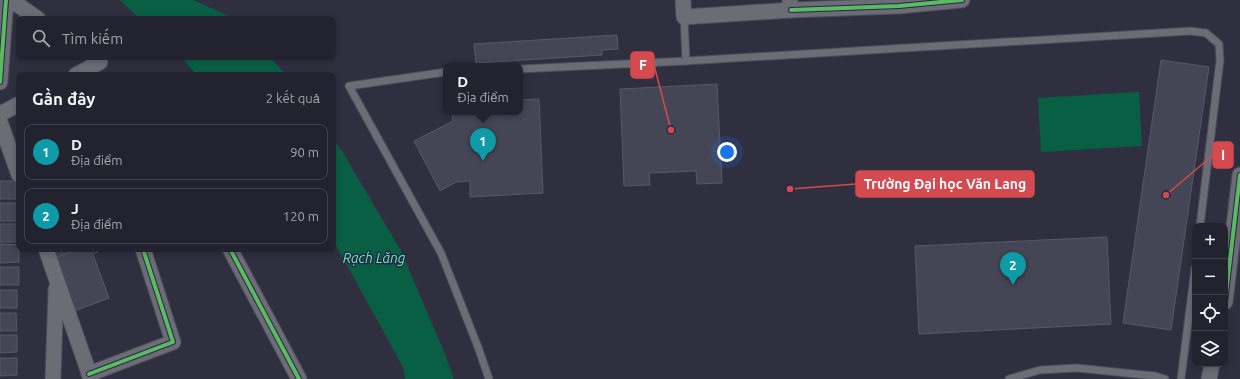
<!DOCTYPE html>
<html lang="vi">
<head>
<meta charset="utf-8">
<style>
  :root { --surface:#232330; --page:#2b2b38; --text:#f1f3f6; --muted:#a3a4ab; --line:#40404c; --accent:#b45309 }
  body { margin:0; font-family:Ubuntu,sans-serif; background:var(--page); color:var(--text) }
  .controls { position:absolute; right:12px; bottom:12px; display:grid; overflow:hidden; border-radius:8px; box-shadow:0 2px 6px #0003 }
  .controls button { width:36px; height:36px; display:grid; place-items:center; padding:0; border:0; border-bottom:1px solid var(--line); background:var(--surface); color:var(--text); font:20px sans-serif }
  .you { position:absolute; left:727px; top:152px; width:14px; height:14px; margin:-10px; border:3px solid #fff; border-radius:50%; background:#1a73e8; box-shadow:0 0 0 6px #1a73e833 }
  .badge { display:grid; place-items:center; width:26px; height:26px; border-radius:50%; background:var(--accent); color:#fff; font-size:13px; font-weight:700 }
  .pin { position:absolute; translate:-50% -33px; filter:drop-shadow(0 1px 2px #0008) }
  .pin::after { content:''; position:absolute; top:21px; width:14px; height:12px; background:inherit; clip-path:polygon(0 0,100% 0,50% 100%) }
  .popup { position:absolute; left:443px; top:63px; width:80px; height:52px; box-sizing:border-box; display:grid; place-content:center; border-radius:8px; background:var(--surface); filter:drop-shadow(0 1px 3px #0005); font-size:13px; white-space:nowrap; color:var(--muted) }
  .popup b { font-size:15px; color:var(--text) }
  .popup::after { content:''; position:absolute; left:50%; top:100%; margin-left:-8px; border:8px solid transparent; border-top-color:var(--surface) }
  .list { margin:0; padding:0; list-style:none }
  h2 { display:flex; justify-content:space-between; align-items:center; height:52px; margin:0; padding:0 16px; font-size:17px }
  h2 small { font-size:13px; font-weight:400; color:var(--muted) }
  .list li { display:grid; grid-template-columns:26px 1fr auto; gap:12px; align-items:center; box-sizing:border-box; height:56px; margin:0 8px 8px; padding:0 8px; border:1px solid var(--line); border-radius:8px }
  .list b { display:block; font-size:15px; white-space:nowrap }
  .list p { margin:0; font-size:13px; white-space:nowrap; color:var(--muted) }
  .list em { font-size:13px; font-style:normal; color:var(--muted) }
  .icon { flex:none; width:22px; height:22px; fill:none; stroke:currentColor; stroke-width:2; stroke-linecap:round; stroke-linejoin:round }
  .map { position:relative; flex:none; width:1240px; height:379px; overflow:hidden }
  .search { position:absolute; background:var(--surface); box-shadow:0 2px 6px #0003; left:16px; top:16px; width:320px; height:44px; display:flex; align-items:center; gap:10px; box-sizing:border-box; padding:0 14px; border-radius:8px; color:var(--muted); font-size:15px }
  .panel { position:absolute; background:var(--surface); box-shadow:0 2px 6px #0003; left:16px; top:72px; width:320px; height:180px; border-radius:8px }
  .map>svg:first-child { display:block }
  .water { fill:#095f44 }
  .building { fill:#454655; stroke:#585868 }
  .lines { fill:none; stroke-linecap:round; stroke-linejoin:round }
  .service-casing { stroke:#4b4b5a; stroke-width:9 }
  .minor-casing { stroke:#4b4b5a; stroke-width:17 }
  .service { stroke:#6b6c74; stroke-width:7 }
  .minor { stroke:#6b6c74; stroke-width:15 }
  .cycleway-casing { stroke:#272748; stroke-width:6 }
  .cycleway { stroke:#5cba63; stroke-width:4 }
  .labels { text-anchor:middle; stroke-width:3; stroke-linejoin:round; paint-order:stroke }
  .water-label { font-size:14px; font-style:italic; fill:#62f1b4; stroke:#272748 }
  .leader { fill:none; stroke:#d54a4f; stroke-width:1.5 }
  .callout-dot { fill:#d54a4f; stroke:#272748; stroke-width:1.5 }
  .callout { fill:#d54a4f; stroke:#d54a4f; stroke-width:1.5 }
  .callout-label { font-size:14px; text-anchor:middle; font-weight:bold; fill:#fff }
</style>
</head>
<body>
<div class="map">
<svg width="1240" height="379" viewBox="0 0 1240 379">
  <rect width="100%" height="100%" fill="#2f2f40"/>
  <g class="water">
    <path d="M120,0H193L235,19H140Z"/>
    <path d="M181,57H270L286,75H197Z"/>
    <path d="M1139,92L1142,146L1041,152L1038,98Z"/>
    <path d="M333,139L342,151L401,251L445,354L454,379H405L403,367L333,240Z"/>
  </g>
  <g class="building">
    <path d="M617,35L618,49L602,50V55L476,63L474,44Z"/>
    <path d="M1161,60L1209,67L1171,330L1123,323Z"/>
    <path d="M717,84L722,183L697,184L696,171L649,173L650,185L624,186L620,89Z"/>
    <path d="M539,99L543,193L470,197V181L456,182L440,191L414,141L453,121L452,112H520V100Z"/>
    <rect x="0" y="181" width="16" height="18"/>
    <path d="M0,203H17L18,221H0Z"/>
    <rect x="0" y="224" width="19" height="18"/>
    <path d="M1107,237L1111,324L919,334L915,246Z"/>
    <path d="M0,244L19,245V262L0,263Z"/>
    <path d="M48,249H80L52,259Z"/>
    <path d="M80,249H91L109,298L72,312L52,259Z"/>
    <path d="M94,249H107L95,253Z"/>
    <rect x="0" y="267" width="19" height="18"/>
    <rect x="0" y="290" width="17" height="18"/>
    <path d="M0,313H16L17,331H0Z"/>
    <path d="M0,335H17V352L0,353Z"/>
    <path d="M0,358H17V375L0,376Z"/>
  </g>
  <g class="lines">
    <defs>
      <g id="service">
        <path d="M684,17L686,61"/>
        <path d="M520,69L686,61L1191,31L1206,33L1219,44L1220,60L1200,226"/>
        <path d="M446,72L349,86L441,253L478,347L489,379"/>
        <path d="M1009,379L1040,370L1077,368L1155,376L1165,379"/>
        <path d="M1181,379L1195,268"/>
      </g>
      <g id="minor">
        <path d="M11,0L38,19"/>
        <path d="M683,0L684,17L791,10L790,1"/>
        <path d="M791,10L899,6L962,0"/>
        <path d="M76,75L100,62L93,57"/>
        <path d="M0,82L6,0"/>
        <path d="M0,114L19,104"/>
        <path d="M0,122L19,175"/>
        <path d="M46,249L91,379"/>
        <path d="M230,249L299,379"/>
        <path d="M1225,302L1240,175"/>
        <path d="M89,374L173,342L143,249"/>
        <path d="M53,379L56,289"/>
        <path d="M1209,379L1212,364"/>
      </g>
    </defs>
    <use href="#service" class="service-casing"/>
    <use href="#minor" class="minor-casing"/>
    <use href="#service" class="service"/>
    <use href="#minor" class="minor"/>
    <defs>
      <g id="cycleway">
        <path d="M791,10L899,6L962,0"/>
        <path d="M0,82L6,0"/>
        <path d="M230,249L299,379"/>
        <path d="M1225,302L1240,175"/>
        <path d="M89,374L173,342L143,249"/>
      </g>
    </defs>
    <use href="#cycleway" class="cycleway-casing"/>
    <use href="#cycleway" class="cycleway"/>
  </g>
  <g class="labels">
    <g class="water-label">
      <text x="374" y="263">Rạch Lăng</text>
    </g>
  </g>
  <path class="leader" d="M671 130L654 65M1166 195L1213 155M790 189L856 184"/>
  <g class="callout-dot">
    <circle cx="671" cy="130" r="4"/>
    <circle cx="1166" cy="195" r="4"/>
    <circle cx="790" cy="189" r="4"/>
  </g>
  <g class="callout">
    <rect x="631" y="52" width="23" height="26" rx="4"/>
    <rect x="1213" y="142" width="20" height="26" rx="4"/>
    <rect x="856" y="171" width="178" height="26" rx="4"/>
  </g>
  <g class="callout-label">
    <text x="643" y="70">F</text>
    <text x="1223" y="160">I</text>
    <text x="945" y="189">Trường Đại học Văn Lang</text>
  </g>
</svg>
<div class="controls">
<button>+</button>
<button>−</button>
<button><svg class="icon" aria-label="locate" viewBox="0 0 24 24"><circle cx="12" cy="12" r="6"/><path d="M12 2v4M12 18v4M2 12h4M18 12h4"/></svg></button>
<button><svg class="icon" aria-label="layers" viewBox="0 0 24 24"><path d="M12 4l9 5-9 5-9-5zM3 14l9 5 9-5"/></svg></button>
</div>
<div class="you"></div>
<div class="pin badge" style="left:483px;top:161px;background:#0f9aa8">1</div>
<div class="popup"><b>D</b>Địa điểm</div>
<div class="pin badge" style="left:1013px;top:285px;background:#0f9aa8">2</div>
<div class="search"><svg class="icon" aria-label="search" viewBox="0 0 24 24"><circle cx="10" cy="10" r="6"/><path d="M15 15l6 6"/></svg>Tìm kiếm</div>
<section class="panel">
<h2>Gần đây<small>2 kết quả</small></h2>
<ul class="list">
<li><span class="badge" style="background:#0f9aa8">1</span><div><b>D</b><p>Địa điểm</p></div><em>90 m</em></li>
<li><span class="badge" style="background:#0f9aa8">2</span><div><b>J</b><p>Địa điểm</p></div><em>120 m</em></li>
</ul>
</section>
</div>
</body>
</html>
